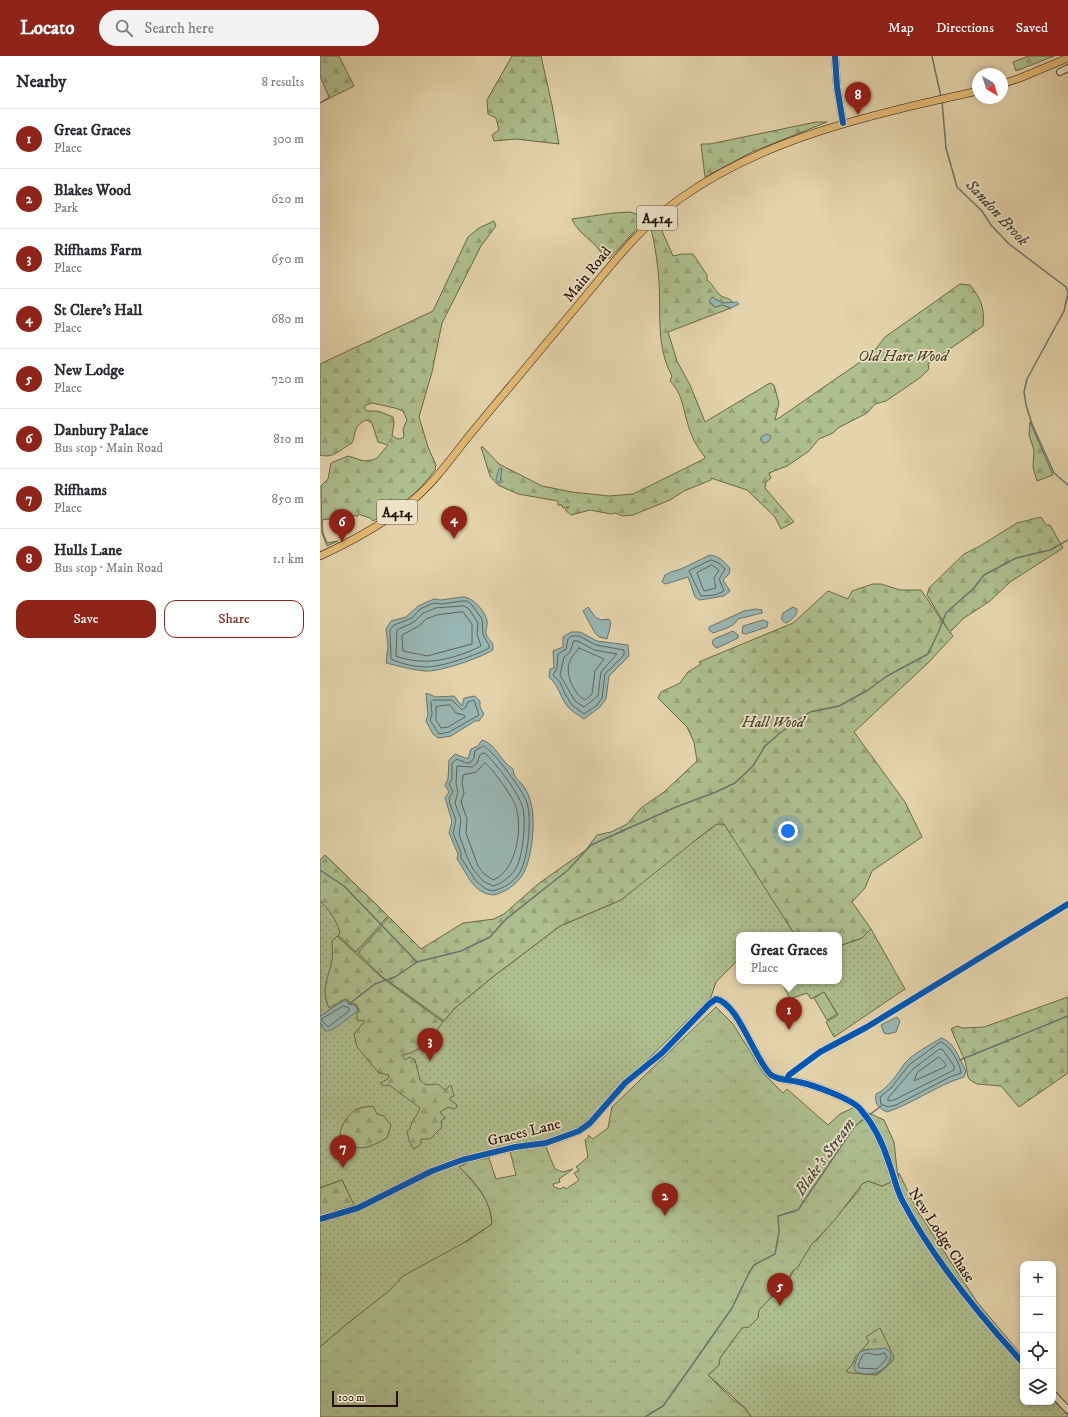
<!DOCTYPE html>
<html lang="en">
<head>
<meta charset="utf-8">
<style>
  :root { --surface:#fff; --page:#f2f2f3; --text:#2b2b33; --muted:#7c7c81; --line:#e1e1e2; --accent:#8f2418 }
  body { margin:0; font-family:"IM FELL DW Pica",serif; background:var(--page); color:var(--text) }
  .controls { position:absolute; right:12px; bottom:12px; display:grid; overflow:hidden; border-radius:8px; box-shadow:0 2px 6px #0003 }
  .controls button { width:36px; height:36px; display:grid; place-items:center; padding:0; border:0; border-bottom:1px solid var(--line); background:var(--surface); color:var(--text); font:20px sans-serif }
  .compass { position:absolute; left:652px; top:12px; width:36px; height:36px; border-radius:50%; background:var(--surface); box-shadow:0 2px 6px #0003; rotate:142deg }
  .scale { position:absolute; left:12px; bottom:10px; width:66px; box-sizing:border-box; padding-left:4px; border:2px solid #241100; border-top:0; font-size:11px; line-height:14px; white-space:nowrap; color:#241100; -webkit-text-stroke:3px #ede2c8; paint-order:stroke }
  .you { position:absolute; left:468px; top:775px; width:14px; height:14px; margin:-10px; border:3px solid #fff; border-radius:50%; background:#1a73e8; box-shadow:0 0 0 6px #1a73e833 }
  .badge { display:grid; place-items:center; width:26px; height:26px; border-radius:50%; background:var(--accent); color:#fff; font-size:13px; font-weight:700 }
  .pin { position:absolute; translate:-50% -33px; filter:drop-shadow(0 1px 2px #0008) }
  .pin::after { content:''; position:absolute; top:21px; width:14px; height:12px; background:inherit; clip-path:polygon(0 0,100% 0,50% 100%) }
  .popup { position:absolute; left:416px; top:876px; width:106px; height:52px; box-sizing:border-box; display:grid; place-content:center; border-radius:8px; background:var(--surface); filter:drop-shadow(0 1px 3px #0005); font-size:13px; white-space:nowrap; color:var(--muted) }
  .popup b { font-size:15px; color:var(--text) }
  .popup::after { content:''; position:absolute; left:50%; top:100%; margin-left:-8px; border:8px solid transparent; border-top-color:var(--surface) }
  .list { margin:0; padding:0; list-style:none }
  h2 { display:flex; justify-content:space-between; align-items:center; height:52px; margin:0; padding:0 16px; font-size:17px }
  h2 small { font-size:13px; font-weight:400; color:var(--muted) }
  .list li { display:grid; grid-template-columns:26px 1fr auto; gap:12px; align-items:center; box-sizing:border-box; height:60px; padding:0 16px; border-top:1px solid var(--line) }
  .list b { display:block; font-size:15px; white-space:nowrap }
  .list p { margin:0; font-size:13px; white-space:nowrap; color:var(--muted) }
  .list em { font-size:13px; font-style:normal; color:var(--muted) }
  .actions { display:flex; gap:8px; padding:12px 16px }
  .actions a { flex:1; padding:9px 0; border:1px solid var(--accent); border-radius:12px; text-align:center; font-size:14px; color:var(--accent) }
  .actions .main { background:var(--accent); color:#fff }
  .icon { flex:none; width:22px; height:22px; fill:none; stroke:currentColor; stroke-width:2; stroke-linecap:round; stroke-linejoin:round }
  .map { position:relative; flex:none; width:748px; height:1361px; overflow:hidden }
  header { display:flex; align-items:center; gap:24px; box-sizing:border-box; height:56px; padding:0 20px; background:var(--accent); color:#fff }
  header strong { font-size:19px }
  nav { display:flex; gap:22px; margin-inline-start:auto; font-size:14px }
  .search { width:280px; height:36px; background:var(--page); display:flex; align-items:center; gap:10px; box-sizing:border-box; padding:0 14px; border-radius:22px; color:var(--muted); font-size:15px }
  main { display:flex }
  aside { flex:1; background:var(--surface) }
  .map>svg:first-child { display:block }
  .grass { fill:url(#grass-dots); stroke:#696847 }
  .forest { fill:url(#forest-firs); stroke:#696847; fill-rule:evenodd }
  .park { fill:url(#park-tufts); stroke:#696847 }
  .garden { fill:#aebe8e; stroke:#696847 }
  .water { fill:#98b6b3; stroke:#6a746b }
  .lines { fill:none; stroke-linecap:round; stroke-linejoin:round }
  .shore { stroke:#5e645a; stroke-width:1 }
  .stream { stroke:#6a746b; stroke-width:1.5 }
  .minor-casing { stroke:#54422b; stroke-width:8 }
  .major-casing { stroke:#241100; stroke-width:8 }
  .minor { stroke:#ede2c8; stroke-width:6 }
  .major { stroke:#e2ba76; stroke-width:7 }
  .cycleway-casing { stroke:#ede2c8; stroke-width:8 }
  .cycleway { stroke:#0057b8; stroke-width:6 }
  .labels { text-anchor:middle; stroke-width:3.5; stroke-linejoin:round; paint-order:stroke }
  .shield { fill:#ede2c8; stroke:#60503c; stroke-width:1 }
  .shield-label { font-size:14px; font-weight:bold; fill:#241100 }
  .street-label { font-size:15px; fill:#241100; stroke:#ede2c8 }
  .park-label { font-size:15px; font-style:italic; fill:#4d452b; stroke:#ede2c8 }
  .water-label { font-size:16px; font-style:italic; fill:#4d4b3f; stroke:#ede2c8 }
</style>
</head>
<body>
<header>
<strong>Locato</strong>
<div class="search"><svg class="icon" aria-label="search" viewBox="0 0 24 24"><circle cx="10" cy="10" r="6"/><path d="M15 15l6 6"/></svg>Search here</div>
<nav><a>Map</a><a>Directions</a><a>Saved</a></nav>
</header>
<main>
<aside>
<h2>Nearby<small>8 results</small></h2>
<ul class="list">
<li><span class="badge">1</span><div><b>Great Graces</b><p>Place</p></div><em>300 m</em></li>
<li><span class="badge">2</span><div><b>Blakes Wood</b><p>Park</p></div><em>620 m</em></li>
<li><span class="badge">3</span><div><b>Riffhams Farm</b><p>Place</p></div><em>650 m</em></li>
<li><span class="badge">4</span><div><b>St Clere's Hall</b><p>Place</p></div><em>680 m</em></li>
<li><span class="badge">5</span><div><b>New Lodge</b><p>Place</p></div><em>720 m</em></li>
<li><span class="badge">6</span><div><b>Danbury Palace</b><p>Bus stop · Main Road</p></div><em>810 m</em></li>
<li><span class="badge">7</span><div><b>Riffhams</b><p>Place</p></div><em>850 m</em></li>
<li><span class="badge">8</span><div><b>Hulls Lane</b><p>Bus stop · Main Road</p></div><em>1.1 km</em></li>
</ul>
<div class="actions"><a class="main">Save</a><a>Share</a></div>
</aside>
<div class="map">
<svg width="748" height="1361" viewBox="0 0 748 1361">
  <defs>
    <pattern id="grass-dots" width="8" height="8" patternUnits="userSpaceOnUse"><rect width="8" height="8" fill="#aebe8e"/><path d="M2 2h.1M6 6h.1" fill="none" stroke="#96a279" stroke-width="1.8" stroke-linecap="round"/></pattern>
    <pattern id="forest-firs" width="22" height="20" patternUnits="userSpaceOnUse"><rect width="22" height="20" fill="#aebe8e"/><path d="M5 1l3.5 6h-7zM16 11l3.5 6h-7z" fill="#96a279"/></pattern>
    <pattern id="park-tufts" width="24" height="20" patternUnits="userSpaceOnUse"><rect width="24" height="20" fill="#aebe8e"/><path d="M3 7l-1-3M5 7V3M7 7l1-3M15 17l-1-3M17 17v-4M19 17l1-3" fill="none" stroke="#96a279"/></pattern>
  </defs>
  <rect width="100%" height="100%" fill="#e4d3ab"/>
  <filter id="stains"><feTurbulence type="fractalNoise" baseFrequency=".005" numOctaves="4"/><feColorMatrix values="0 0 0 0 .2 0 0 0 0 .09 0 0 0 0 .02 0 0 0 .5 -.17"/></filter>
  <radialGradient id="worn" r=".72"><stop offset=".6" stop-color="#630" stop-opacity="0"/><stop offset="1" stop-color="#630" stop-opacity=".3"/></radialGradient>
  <g class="grass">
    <path d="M397,768H404L411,776L475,879H419V903L396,926L391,941L314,1017L296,1032L289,1044L276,1057L261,1069L246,1078L227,1084L176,1092L169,1102L151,1105L140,1111C156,1131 170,1140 172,1168L72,1234L0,1291V1160L33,1149L22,1124L0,1132V804L7,801L68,860L61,868L124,965L134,953L170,923L240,870L301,844L328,820Z"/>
    <path d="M551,873L585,933L514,981L506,966L518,959L504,936L491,943L487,937L470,943L461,925H519V890L542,882Z"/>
    <path d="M579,1117L597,1154L657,1246L703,1301V1346H733V1333L748,1350V1361H431L425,1352L388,1319L399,1309L400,1302L422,1272L456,1236L466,1229L475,1212L491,1188L497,1184L540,1133V1129L548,1125L562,1130L578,1123Z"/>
  </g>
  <g class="forest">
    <path d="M0,0H19L34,30L0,47L9,41L0,20Z"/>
    <path d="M192,0H221L232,49L239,88L196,83L174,85L172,79L179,74L176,62L168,58L167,44Z"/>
    <path d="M709,0H734L696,15L693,6Z"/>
    <path d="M496,66H507L432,96L385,121L381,88H390Z"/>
    <path d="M310,156L325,161L322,167L290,202H284C277,185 258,179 252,163L293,157Z"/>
    <path d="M174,165L176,170L161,190L122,267L112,316L99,361L108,391L116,409L115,414C99,436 78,454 53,465L50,462L38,458L37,461L35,459L28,463L22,461L2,464L3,477L7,487L18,485L7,490L2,477L1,434V430L8,423L11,407L28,400L44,405L52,404L57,402L68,389L58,386L52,367L47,364C34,368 36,377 32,387C20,393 14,403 0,399V308L113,255L148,181L159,172ZM52,347L75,352L83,355L87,364L83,373L84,380L83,382L78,383L72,380L74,367L73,361L58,355H47L44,352L46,349Z"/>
    <path d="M338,166L353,200L362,198H373L387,219V224C393,228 395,235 400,239C405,243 410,241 413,247H402L392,241L390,247L395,251L402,249L411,252L348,276L357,305L370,329L385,366L450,327L454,329L459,347L455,364L459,362L543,304L555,294L565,281L640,228L650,229C661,242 665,253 663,270L608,308L609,313L601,321L566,345L555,348L547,357L518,372L513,377L499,383L489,395L467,410L449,417L451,422L446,426L445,432L474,466L461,473L455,461L427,434L391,422V424L364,435L350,444L313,459L303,460L295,457L291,458L270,454L251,459L245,454L249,451L243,452L242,449H238V445L198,438L178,429L170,420L161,391H163L179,408L222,430L252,436L289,440L313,438L384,403L385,401C376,390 370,378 367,365C362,349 362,337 350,325L352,320C336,291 341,258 339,226C338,208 335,190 331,172Z"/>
    <path d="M710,366L733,419L717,425L713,411L714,394L709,379Z"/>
    <path d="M721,461L726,469H730L743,492L690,526L670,545L644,562L630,576L633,580L609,606L534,676L585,746L602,781L552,815L545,832L532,846L551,873L542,882L519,890V879H475L404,768H397L377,783L301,844L240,870L170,923L134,953L124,965L60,919L38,897L69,861L101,893L143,867L174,863L184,858L218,828L266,794L277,779L291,776L307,768L321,752L344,736L377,705L374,686L367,671L338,642L341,636L360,627L368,616L381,608L379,606L473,567L508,535L528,543L532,535L553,528H561L580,534H601L629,575L607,539L609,532L644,498L660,490L697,467Z"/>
    <path d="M5,799L68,860L36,896L18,879L20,876C16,864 10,854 0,845V804Z"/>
    <path d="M17,880L61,921L123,966L105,989L91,997L82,999L85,1004L90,1001L95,1004L100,1024L106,1029L118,1028L125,1034L131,1029L134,1040L130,1042V1044L136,1048L137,1051L134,1053L128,1051L120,1056L125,1062L121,1065L122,1071L110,1083H101V1088L94,1093L89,1085L87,1075L90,1073C91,1064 98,1060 100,1052L69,1029L64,1030L60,1027L68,1023L69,1019L59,1017L37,991L34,978L45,965L37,964V957L39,954L36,948L31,947L25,943L9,952C0,931 9,922 12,904C13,899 12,891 12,885Z"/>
    <path d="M748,941V1017L699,1051L681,1030L657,1028L650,1024L648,1021L645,1005L631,973L637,970L643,972L664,971Z"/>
    <path d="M53,1050L57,1058L64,1060L71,1069L67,1082C48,1092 36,1099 20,1079C20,1070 29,1057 37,1053C42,1051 48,1051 53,1050Z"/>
    <path d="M22,1124L34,1149L0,1160V1132Z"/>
    <path d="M560,1272L574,1301L572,1306L557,1319L530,1317L526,1315L532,1309L536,1300L549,1286L546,1281ZM547,1293L557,1295L563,1293L571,1304L559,1317L535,1315Z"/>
  </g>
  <path class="park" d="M396,951L413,968L444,1018L463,1037L467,1033L508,1069L520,1058L533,1052L531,1049L564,1064L574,1086L578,1123L562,1130L548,1125L542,1128L514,1165L491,1189L478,1211L472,1216L463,1234L456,1236L439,1254L438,1262L429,1271L422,1272L400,1302L399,1309L388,1319L412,1343L425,1352L431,1361H0V1291L28,1267L69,1235L83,1220L149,1184L172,1168C171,1144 156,1127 139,1111L151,1105L169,1102L176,1123L196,1119L190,1095L225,1089L235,1113L243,1116L253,1113L239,1123L240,1126L233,1128L234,1131L240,1133L244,1131L246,1133L259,1124L254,1117L259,1114L256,1111L268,1101L265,1084L269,1081L268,1079L273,1083L288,1072L292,1051Z"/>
  <path class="garden" d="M504,936L517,958L507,964L494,942Z"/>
  <g class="water">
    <path d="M392,241L402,247L417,246L419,248L411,252L402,249L395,251L389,245Z"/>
    <path d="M446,378L451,380C451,383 448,387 444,387L441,385V381Z"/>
    <path d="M182,412L180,427H178L176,423L179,413Z"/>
    <path d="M390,499C400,500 404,506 410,512L409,518L403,524L410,535L404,540L380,544L375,541L368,521L346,528L342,526L345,519L351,516L361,513Z"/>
    <path d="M142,541C152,540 166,556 167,565C168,570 165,574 166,578C167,582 172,585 173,589V594C160,602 120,616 105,615C92,614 79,610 66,607L68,590L66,573L71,565L86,561L98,550L114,543L121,544Z"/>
    <path d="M268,551L276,562L282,564L289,563L291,567L287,583L279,581L275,577L263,555Z"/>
    <path d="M473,551L477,553C478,559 471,565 466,567C461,565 461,562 463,557Z"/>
    <path d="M436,553L442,554V557L418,563C413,572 403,573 393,577L389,574V571L424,555Z"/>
    <path d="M443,564L448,566L447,571L426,578L422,577L423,570Z"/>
    <path d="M413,575L418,579V582L397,592L394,590L392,586L394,583Z"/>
    <path d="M251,576H260L277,585L308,589L309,600L289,620L286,643L280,651L264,663C259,659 252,656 248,651C239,640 240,631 229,621L230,613L234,612L233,595L243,591V581Z"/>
    <path d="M106,637L116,641L134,640L142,650L144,642L155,640L160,645V651L164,658L159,665H155L131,680L118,682L113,678L106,665L108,659Z"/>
    <path d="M162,684C176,688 181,706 193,713C194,721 197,723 202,728C206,732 210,742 211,748C216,764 212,803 203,818C196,829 186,836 174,839C153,838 147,817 137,803L138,798L129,777L132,765L125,742L129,736L125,729L128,723L129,704L135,698L148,703L151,693L158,690Z"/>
    <path d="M23,945H27L29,948L36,950L38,955C30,960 13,976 5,975L0,966V960Z"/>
    <path d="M577,961L580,965L576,976L568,978L564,977L561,969Z"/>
    <path d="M621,982C634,985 640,1004 646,1015L644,1021C617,1029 594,1047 567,1056C559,1052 554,1048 556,1038C567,1034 578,1017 585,1007C594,997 610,989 621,982Z"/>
    <path d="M565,1292L570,1296L571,1301C567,1317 547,1322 535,1315L534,1310L539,1297C546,1292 556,1294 565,1292Z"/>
  </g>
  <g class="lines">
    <g class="shore">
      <path d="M391,504L399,507L405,513L399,523L404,535L395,539L381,540L369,515Z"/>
      <path d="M392,509L399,514L394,522L396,532L384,535L377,517Z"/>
      <path d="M143,545H147L152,549L162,563L163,579L169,589V592C157,599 121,611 107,611C96,611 81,608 71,603L70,574L74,569L92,562L100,553L114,547L121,548Z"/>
      <path d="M144,550L149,553L158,567L157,578L161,590C135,603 104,611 76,600L77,574L94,566L103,557L116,552Z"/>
      <path d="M143,556L152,568V588L107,600L83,595L82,579L99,570L106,563L117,559Z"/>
      <path d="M252,580H259L276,589L304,594V599L285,618L282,642L277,649L264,658L252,649L245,638L240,626L233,619L237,612L238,598L246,593L248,583Z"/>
      <path d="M254,585H258L274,594L297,598L281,616L278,640L264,651L255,645L240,619L244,601L250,596Z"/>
      <path d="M259,592L284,603L275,615L272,638L265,644C254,639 244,616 250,605C251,601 257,595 259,592Z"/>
      <path d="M113,644H132L142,654L146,651L148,646L154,644L159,659L129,676L119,678L110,664L112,659L111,646Z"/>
      <path d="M126,649H130L136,657L144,659L145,661L128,671L121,672L116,664V651Z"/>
      <path d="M164,690C176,698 202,733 207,747C212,763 208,802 200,816C194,826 184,832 173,835L166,833L156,825L141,802V797L133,777L136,764L130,748L129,742L133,736L129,728L132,723V707L137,703L146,707H150L154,702L155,695Z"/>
      <path d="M165,697C177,709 196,733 202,749C207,763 203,802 195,814C189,822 181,828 173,830L163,825L153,813L147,801L139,778L141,764L135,747L138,736L136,728L137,710L152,711L157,707L160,699Z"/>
      <path d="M165,707C173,713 193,741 196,751C203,772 196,816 173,824L164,818L158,810L146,777L147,763L141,746L144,737L142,727L143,719L156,716Z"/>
      <path d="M24,950L29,952V955L8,971L2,965V963Z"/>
      <path d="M621,986C630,989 641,1009 641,1017L630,1021L576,1049L568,1051L561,1048L560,1041L571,1032L589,1009Z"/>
      <path d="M620,993L623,994L634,1010V1014L574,1044L568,1045V1042L593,1013Z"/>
      <path d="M619,1001L626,1008L625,1011L594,1025L597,1017Z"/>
      <path d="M547,1297L557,1299L565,1297L567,1302L557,1313L539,1312L538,1310L542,1300Z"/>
    </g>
    <g class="stream">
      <path d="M612,0L621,41"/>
      <path d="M622,45L626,92L637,131L662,155L671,169L689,188L738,225L746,231L748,237"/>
      <path d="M748,237L744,255L707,323L704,336L706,349L712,368L734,417L748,429"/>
      <path d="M0,814L24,830L97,906L141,895L170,881L186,863L248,814L271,789L356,751L396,736L415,727L433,710L445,690L460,677L490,656L519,650L548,634L567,620L608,598L618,577L626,557L654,532L664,519L696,502L730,494L748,484"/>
      <path d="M29,948L55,928L75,921L97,906"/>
      <path d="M640,1004L748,960"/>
      <path d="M548,1060L561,1050"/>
      <path d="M325,1361L343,1350L370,1312L412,1252L429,1217L434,1209L455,1198L459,1176L458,1160L478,1154L534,1071L545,1062"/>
    </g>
    <defs>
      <g id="minor">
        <path d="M515,0L517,31L523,67"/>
        <path d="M740,16L748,12"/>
        <path d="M0,1163L38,1152L112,1115L142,1104L195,1091L226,1087L259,1075L270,1067L305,1027L342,997L389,948L396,943C418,947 434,1002 450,1018C456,1024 470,1024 479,1026C493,1029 533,1043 541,1054C554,1069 563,1088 569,1107C574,1120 576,1132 582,1144C612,1201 660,1260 703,1307"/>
        <path d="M733,1338L748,1354"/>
      </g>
      <g id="major">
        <path d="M682,28L700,22L748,2"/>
        <path d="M0,500C33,485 65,467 93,444C116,425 134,398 153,375C190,331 226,287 263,243C293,207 322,169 361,142C449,80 555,58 658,35"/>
      </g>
    </defs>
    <use href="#minor" class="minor-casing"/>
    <use href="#major" class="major-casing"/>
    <use href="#minor" class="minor"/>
    <use href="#major" class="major"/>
    <defs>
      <g id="cycleway">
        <path d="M515,0L517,31L523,67"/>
        <path d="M467,1023L469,1019L500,996L547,971L748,848"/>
        <path d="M0,1163L38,1152L112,1115L142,1104L195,1091L226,1087L259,1075L270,1067L305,1027L342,997L389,948L396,943C418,947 434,1002 450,1018C456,1024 470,1024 479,1026C493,1029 533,1043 541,1054C554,1069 563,1088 569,1107C574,1120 576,1132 582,1144C612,1201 660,1260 703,1307"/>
      </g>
    </defs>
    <use href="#cycleway" class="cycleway-casing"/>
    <use href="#cycleway" class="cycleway"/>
  </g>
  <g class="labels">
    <g class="shield">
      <rect x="317" y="150" width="40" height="24" rx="3"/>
      <rect x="57" y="444" width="40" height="24" rx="3"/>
    </g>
    <g class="shield-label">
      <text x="337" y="167">A414</text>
      <text x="77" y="461">A414</text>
    </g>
    <g class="street-label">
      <text transform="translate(267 218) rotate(-51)" y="5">Main Road</text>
      <text transform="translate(204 1076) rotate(-14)" y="5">Graces Lane</text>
      <text transform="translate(622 1179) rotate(57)" y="5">New Lodge Chase</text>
    </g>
    <g class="park-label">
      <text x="583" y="305">Old Hare Wood</text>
      <text x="453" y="671">Hall Wood</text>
    </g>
    <g class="water-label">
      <text transform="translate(678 156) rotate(47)" y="6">Sandon Brook</text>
      <text transform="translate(504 1100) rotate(-54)" y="6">Blake's Stream</text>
    </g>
  </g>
  <rect width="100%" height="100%" filter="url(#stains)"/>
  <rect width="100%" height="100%" fill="url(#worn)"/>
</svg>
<div class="controls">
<button>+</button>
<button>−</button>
<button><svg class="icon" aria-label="locate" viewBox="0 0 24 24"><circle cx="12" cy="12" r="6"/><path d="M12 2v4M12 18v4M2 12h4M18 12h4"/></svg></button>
<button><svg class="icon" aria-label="layers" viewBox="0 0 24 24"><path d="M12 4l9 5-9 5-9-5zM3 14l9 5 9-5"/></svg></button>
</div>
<svg class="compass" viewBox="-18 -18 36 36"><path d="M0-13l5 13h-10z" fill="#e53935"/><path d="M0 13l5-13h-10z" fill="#7c7c81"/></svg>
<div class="scale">100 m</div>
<div class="you"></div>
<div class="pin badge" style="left:469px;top:974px">1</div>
<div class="popup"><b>Great Graces</b>Place</div>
<div class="pin badge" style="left:345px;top:1160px">2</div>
<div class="pin badge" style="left:110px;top:1005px">3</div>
<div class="pin badge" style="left:134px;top:483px">4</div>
<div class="pin badge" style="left:460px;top:1250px">5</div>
<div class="pin badge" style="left:22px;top:486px">6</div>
<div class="pin badge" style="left:23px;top:1112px">7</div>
<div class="pin badge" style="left:538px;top:59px">8</div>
</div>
</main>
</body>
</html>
